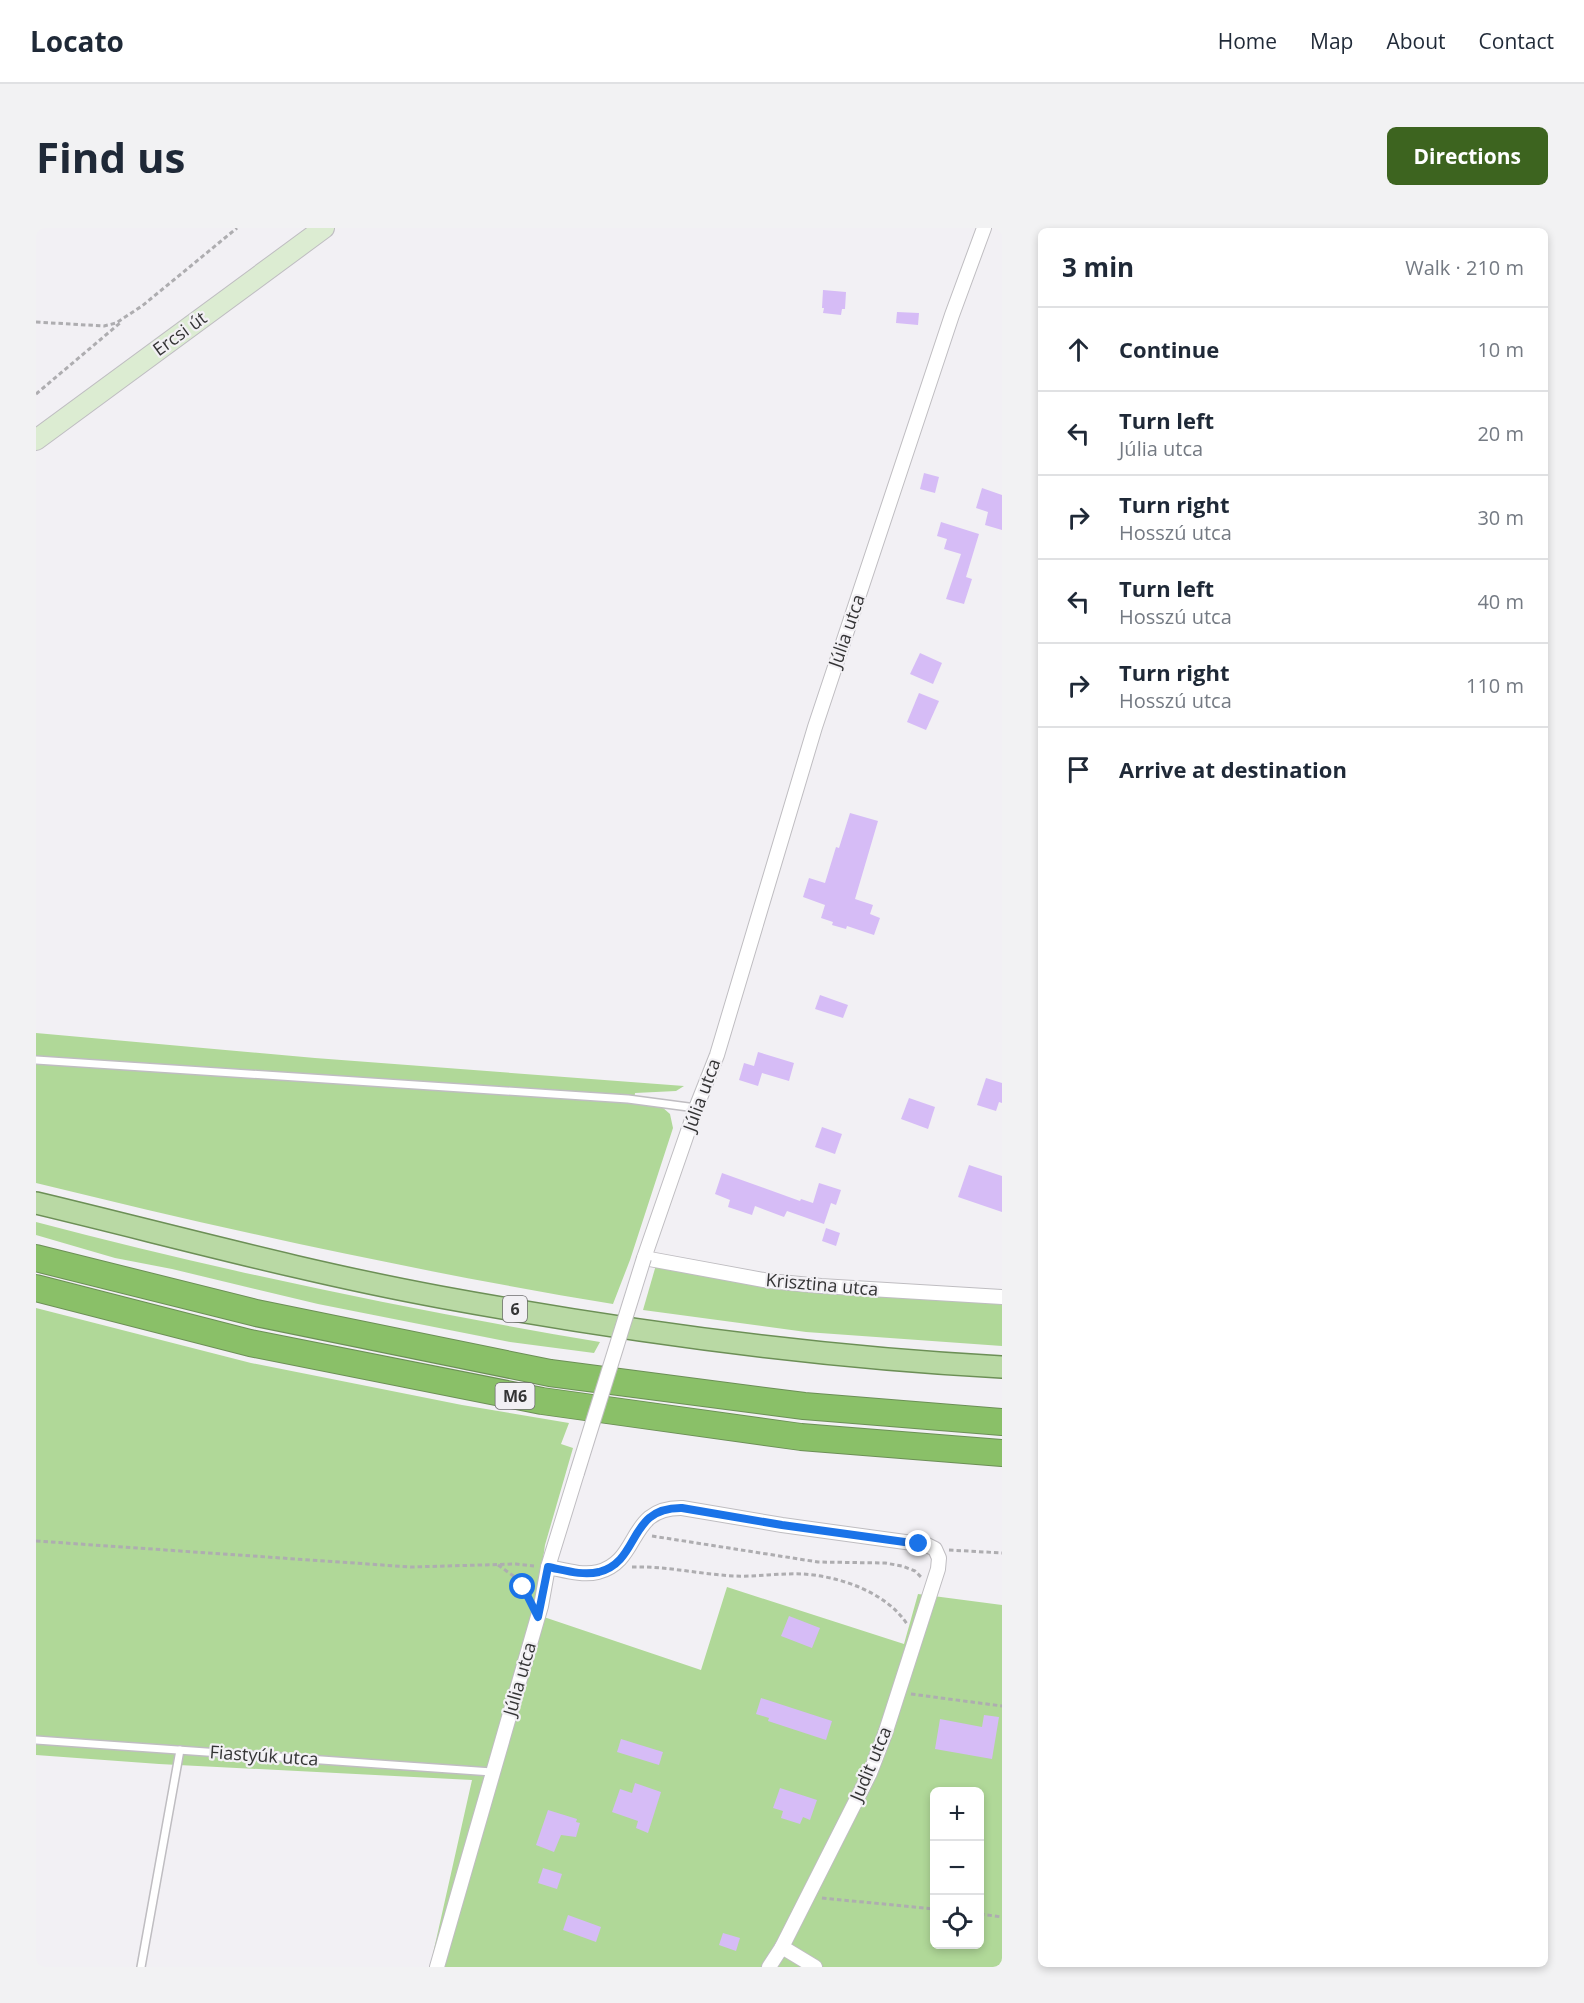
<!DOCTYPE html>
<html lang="en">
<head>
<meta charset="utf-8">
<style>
  :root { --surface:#fff; --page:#f2f2f3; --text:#1f2937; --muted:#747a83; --line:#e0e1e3; --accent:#3d641f }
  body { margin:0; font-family:"Open Sans",sans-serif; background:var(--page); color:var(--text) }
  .controls { position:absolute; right:18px; bottom:18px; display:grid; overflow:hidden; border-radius:9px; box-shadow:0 3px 9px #0003 }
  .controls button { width:54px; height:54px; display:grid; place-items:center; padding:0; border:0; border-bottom:2px solid var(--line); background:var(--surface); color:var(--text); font:30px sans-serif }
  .stop { position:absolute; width:18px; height:18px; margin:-14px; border:4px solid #1a73e8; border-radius:50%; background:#fff }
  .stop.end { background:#1a73e8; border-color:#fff; box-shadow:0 2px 6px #0008 }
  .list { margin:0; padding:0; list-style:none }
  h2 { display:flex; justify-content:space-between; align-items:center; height:78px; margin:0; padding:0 24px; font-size:26px }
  h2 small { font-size:20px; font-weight:400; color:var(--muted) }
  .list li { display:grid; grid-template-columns:39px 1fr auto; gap:18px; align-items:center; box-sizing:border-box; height:84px; padding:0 24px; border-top:2px solid var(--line) }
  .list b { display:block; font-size:22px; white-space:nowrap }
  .list p { margin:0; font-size:20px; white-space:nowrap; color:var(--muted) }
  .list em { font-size:20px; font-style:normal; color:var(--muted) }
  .icon { flex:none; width:33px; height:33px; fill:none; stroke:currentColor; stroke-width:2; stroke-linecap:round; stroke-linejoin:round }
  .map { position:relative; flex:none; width:966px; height:1739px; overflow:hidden; border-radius:9px }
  header { display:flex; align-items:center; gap:36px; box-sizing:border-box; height:84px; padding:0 30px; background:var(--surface); border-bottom:2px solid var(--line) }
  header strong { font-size:28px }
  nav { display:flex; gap:33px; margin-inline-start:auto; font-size:21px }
  .intro { display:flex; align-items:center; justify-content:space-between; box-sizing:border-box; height:144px; padding:0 36px }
  h1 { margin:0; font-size:42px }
  .button { padding:15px 27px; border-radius:9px; background:var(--accent); color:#fff; font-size:21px; font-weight:700 }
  main { display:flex; gap:36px; padding:0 36px }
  aside { flex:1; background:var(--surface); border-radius:9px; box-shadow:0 3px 9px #0003 }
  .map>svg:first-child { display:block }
  .green { fill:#b0d898; fill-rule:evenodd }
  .building { fill:#d6bcf6 }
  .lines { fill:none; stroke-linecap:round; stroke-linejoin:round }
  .lane-casing { stroke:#bfbdc1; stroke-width:10 }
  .street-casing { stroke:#bfbdc1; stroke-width:16 }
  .secondary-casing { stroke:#bfbdc1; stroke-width:22 }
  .primary-casing { stroke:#6c8f56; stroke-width:24 }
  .highway-casing { stroke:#6c8f56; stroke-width:28 }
  .path { stroke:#aeadb0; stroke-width:3; stroke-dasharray:4.5 3; stroke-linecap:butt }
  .lane { stroke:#fff; stroke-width:7 }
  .street { stroke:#fff; stroke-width:14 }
  .secondary { stroke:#dcecd2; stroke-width:20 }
  .primary { stroke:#b9d9a4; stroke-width:21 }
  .highway { stroke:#8ac068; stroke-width:26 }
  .street-bridge-casing { stroke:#bfbdc1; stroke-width:16; stroke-linecap:butt }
  .street-bridge { stroke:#fff; stroke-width:14 }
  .route { stroke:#1a73e8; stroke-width:8 }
  .labels { text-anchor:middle; stroke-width:4.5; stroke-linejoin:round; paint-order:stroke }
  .shield { fill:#f2f0f4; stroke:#6d6c6e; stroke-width:1.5 }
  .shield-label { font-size:16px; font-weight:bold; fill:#343435 }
  .street-label { font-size:18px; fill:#343435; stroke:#f2f0f4 }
</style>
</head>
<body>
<header>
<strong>Locato</strong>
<nav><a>Home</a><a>Map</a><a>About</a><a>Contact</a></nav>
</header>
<div class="intro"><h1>Find us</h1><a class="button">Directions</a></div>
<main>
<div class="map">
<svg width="966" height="1739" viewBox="0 0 966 1739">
  <rect width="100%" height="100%" fill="#f2f0f4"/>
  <g class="green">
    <path d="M0,805L279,830L648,858L640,863L599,865L598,874L626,879L634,886L637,900L594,1032L577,1076C383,1044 191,1002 0,955Z"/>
    <path d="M0,994C186,1043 374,1082 564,1114L558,1125L474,1114L282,1076L136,1041L79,1030L0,1007Z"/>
    <path d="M620,1037L966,1069V1118L770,1104L607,1082Z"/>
    <path d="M0,1080L215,1135L426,1177L533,1195L525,1216L537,1220L509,1317L499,1386L665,1442L691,1359L868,1416L882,1366L966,1377V1739H394L436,1552L123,1536L0,1527ZM898,1564H944V1716H898Z"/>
  </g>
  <g class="building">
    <path d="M787,62L810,64L809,81H806L805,87L787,85L788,80H786Z"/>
    <path d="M861,84L883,85L882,97L860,95Z"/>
    <path d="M888,245L903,249L899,265L884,261Z"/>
    <path d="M946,260L966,267V302L949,297L952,284L940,280Z"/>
    <path d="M905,294L943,306L930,349L936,351L928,376L910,371L925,326L908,321L911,311L901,308Z"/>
    <path d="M884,425L906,435L897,456L874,446Z"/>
    <path d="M883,465L903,473L890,502L871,494Z"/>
    <path d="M814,585L842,593L819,671L837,677L834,686L844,690L838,707L811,698L810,701L796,697L797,694L785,690L789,677L767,669L773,650L789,655L800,619L803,620Z"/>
    <path d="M784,767L812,777L807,790L779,781Z"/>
    <path d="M722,824L758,835L753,853L726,845L722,858L703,852L708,835L718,838Z"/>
    <path d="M950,850L966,855V875L963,874L960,883L941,877Z"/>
    <path d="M873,870L899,879L892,901L865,891Z"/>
    <path d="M786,899L806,906L799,926L779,919Z"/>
    <path d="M933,937L966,948V984L922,969Z"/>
    <path d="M686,945L764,973L765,971L777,975L783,955L805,962L800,977L795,975L788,996L751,983L748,989L719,978L716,987L692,979L694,972L679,966Z"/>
    <path d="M790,1000L804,1005L800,1018L786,1013Z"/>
    <path d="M753,1388L784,1400L776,1420L745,1408Z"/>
    <path d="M725,1470L796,1493L790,1512L732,1493L733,1490L720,1486Z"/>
    <path d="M948,1487L963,1489L956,1531L899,1521L904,1491L946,1499Z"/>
    <path d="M585,1511L627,1524L623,1537L581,1524Z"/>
    <path d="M599,1555L625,1564L612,1605L600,1600L602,1593L576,1584L584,1561L596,1565Z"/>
    <path d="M744,1560L781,1572L774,1592L767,1589L764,1596L745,1590L747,1583L737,1580Z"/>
    <path d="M512,1582L541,1591L540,1594L544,1595L540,1609L525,1607L518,1624L500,1617Z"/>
    <path d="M507,1640L526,1646L521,1661L502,1655Z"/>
    <path d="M532,1687L565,1699L560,1714L527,1702Z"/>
    <path d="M687,1705L704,1710L700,1723L683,1717Z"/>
  </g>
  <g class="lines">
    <defs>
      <g id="lane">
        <path d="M0,832L592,871L660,880"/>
        <path d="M0,1512L456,1544"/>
        <path d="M105,1739L144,1522"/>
      </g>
      <g id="street">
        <path d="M948,0L916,87L779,499L681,827L660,880L608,1030L733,1053L785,1058L966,1069"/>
        <path d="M512,1339C528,1342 546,1348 562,1344C605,1333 591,1279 646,1280L746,1297L891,1317L899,1321L903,1330L902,1341L849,1506L834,1545L746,1719L733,1739"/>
        <path d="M746,1719L779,1739"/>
        <path d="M401,1739L505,1378L512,1339L541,1245"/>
      </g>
      <path id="secondary" d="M0,212L288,0"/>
      <path id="primary" d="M0,975C134,1007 268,1044 404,1069C589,1103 777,1129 966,1139"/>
      <g id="highway">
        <path d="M0,1030L220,1085L514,1145L768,1178L966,1194"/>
        <path d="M0,1060L214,1115L506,1173L765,1209L966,1225"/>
      </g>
    </defs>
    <use href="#lane" class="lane-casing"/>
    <use href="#street" class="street-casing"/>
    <use href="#secondary" class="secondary-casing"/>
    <use href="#primary" class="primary-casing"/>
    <use href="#highway" class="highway-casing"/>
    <g class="path">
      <path d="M0,94L68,98L80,95L106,78L201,0"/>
      <path d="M0,166L84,95"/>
      <path d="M616,1308L782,1334L849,1335L866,1338L879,1343L886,1350"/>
      <path d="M0,1313L375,1339L480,1336L498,1338"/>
      <path d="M913,1322L966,1325"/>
      <path d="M462,1337L479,1349L493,1368"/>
      <path d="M596,1339C630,1338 663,1346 697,1348C720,1349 743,1345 766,1346C803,1348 850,1364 871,1396"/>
      <path d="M875,1466L966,1478"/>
      <path d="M786,1670L898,1681"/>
      <path d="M944,1686L966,1689"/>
    </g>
    <use href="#lane" class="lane"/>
    <use href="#street" class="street"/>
    <use href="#secondary" class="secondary"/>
    <use href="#primary" class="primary"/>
    <use href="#highway" class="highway"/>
    <defs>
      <path id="street-bridge" d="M541,1245L608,1030"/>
    </defs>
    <use href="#street-bridge" class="street-bridge-casing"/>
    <use href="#street-bridge" class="street-bridge"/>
  </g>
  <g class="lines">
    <path class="route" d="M487,1359L502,1389L512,1339C528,1342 546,1348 563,1344C605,1333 591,1279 646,1280L746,1297L883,1316"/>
  </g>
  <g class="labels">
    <g class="shield">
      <rect x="467" y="1068" width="24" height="26" rx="4.5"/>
      <rect x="459.5" y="1155" width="39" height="26" rx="4.5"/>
    </g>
    <g class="shield-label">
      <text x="479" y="1087">6</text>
      <text x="479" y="1174">M6</text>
    </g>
    <g class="street-label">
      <text transform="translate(144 106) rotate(-36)" y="6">Ercsi út</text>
      <text transform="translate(811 403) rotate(-71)" y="6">Júlia utca</text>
      <text transform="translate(666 867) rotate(-70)" y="6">Júlia utca</text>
      <text transform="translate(786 1057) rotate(5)" y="6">Krisztina utca</text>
      <text transform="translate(484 1451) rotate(-74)" y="6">Júlia utca</text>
      <text transform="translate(228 1528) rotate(4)" y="6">Fiastyúk utca</text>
      <text transform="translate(835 1536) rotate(-67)" y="6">Judit utca</text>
    </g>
  </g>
</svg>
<div class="controls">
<button>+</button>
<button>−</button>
<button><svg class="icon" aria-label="locate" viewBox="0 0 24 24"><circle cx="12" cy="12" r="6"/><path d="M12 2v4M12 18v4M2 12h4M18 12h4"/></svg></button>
</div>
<div class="stop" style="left:487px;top:1359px"></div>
<div class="stop end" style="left:883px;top:1316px"></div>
</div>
<aside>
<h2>3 min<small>Walk · 210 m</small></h2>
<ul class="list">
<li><svg class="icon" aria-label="ahead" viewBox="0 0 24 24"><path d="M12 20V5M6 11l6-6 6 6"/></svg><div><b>Continue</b></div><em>10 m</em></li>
<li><svg class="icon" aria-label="left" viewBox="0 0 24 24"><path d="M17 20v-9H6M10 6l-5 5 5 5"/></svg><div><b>Turn left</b><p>Júlia utca</p></div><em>20 m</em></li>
<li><svg class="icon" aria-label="right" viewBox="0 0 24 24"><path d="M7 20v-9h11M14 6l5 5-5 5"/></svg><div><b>Turn right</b><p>Hosszú utca</p></div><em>30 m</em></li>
<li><svg class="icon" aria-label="left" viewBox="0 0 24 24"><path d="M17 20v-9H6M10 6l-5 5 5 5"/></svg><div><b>Turn left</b><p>Hosszú utca</p></div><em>40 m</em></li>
<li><svg class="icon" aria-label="right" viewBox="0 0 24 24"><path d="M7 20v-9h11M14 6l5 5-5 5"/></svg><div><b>Turn right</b><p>Hosszú utca</p></div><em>110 m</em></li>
<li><svg class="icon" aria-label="arrive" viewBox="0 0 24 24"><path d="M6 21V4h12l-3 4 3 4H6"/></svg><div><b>Arrive at destination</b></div></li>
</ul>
</aside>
</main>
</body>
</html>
